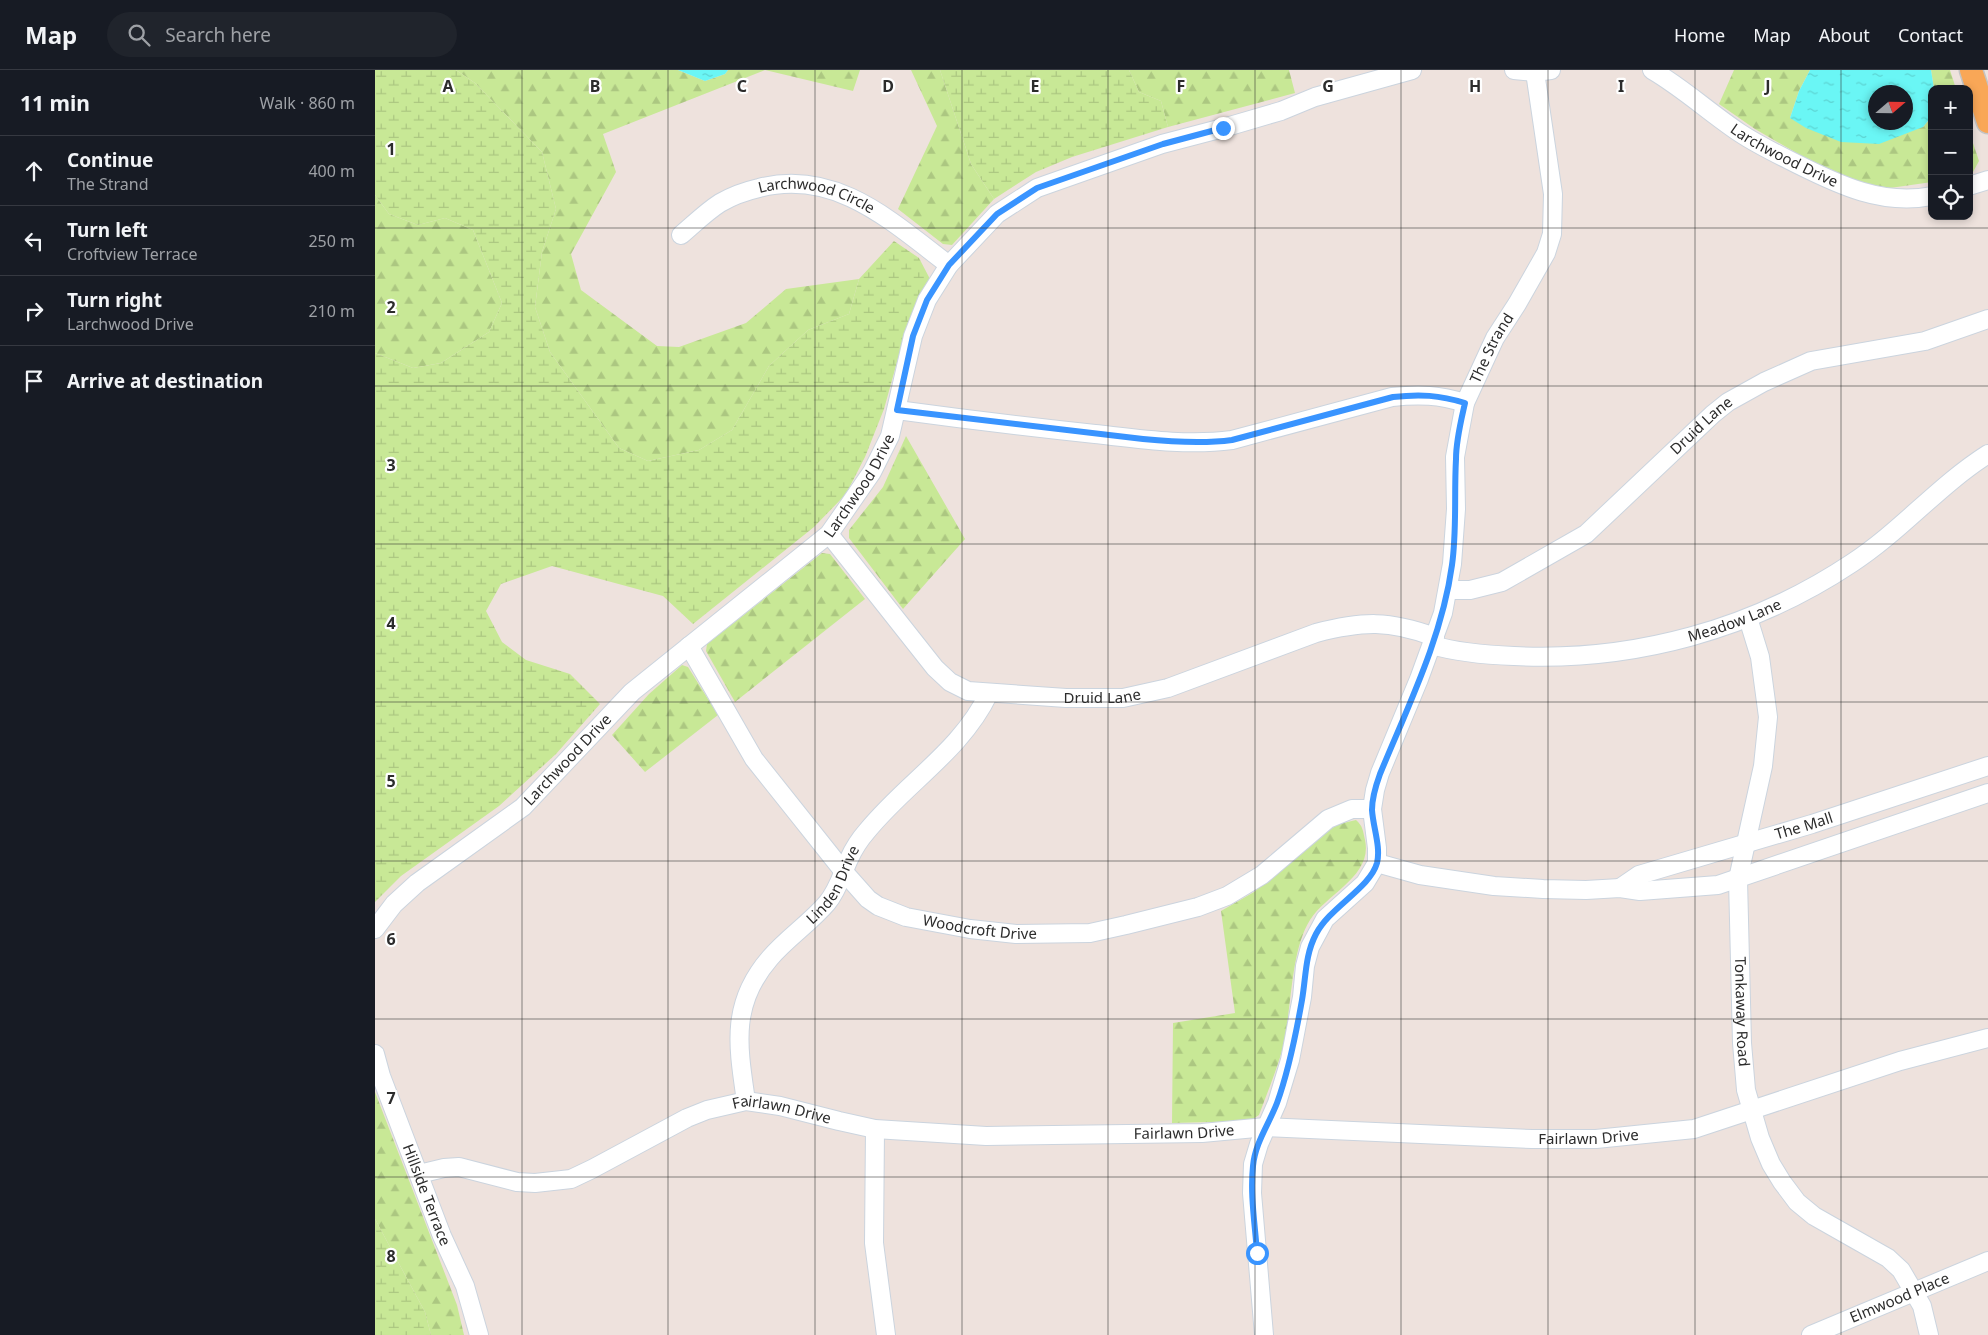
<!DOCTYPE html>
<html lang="en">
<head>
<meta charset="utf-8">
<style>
  :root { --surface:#171b24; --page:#20242c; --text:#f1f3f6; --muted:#9ea1a6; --line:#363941 }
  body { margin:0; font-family:"Noto Sans",sans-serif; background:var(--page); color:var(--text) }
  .controls { position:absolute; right:15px; top:15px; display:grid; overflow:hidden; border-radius:10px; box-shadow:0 2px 8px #0003 }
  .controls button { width:45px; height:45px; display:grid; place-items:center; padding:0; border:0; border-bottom:1px solid var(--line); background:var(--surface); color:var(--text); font:25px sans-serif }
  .compass { position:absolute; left:1493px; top:15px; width:45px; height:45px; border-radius:50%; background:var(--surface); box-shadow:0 2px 8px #0003; rotate:70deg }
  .stop { position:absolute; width:15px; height:15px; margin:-11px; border:4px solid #3994ff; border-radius:50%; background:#fff }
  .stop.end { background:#3994ff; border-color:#fff; box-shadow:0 1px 5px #0008 }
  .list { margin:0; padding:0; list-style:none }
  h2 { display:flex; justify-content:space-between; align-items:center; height:65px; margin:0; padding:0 20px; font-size:21px }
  h2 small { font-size:16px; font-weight:400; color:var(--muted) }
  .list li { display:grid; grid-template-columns:32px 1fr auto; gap:15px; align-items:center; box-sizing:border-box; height:70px; padding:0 20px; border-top:1px solid var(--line) }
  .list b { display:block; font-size:19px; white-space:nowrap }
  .list p { margin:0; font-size:16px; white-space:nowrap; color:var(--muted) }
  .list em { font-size:16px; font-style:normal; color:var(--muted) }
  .icon { flex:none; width:28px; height:28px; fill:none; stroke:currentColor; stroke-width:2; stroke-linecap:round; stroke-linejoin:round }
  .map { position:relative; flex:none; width:1613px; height:1265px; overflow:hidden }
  header { display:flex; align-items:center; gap:30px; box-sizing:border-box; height:70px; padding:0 25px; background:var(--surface); border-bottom:1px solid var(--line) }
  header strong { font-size:24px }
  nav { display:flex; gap:28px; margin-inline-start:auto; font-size:18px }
  .search { width:350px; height:45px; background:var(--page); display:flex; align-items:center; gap:12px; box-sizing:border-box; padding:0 18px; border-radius:28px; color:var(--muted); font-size:19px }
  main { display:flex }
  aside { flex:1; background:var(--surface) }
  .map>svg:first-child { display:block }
  .forest { fill:url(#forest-firs) }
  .wetland { fill:url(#wetland-marsh) }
  .water { fill:url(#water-ripples); fill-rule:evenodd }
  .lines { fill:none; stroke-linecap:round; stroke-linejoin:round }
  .minor-casing { stroke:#cbd4de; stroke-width:20 }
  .major-casing { stroke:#c4c4c4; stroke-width:25 }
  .minor { stroke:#fff; stroke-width:18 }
  .major { stroke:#f9a757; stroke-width:22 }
  .route { stroke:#3994ff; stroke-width:6 }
  .grid { fill:none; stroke:#2c2c2c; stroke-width:1; stroke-opacity:0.55 }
  .labels { text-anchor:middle; stroke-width:4.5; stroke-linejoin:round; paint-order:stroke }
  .street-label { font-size:15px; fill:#2c2c2c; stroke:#fff }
  .grid-label { font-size:16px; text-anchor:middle; font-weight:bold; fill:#2c2c2c; stroke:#fff; stroke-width:4.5; stroke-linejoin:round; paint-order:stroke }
</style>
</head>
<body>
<header>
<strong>Map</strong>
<div class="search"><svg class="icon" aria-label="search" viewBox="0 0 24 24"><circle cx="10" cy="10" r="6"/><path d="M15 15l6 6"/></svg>Search here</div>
<nav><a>Home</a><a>Map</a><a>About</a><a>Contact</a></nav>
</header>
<main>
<aside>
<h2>11 min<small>Walk · 860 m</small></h2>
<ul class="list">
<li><svg class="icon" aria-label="ahead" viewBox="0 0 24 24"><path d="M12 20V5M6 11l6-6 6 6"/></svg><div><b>Continue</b><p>The Strand</p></div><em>400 m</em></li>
<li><svg class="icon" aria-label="left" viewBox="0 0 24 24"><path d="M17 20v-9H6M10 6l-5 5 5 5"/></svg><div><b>Turn left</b><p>Croftview Terrace</p></div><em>250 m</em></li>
<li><svg class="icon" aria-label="right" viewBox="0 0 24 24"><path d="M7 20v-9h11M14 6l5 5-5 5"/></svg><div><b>Turn right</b><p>Larchwood Drive</p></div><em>210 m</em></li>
<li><svg class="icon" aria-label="arrive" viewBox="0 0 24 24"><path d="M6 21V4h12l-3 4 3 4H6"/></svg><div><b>Arrive at destination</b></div></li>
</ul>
</aside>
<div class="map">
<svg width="1613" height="1265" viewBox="0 0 1613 1265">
  <defs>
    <pattern id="forest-firs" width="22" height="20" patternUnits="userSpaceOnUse" patternTransform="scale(1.25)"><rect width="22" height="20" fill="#c8e896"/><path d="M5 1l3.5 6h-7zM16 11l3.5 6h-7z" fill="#acc781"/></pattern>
    <pattern id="wetland-marsh" width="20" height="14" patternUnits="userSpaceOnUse" patternTransform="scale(1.25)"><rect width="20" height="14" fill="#c8e896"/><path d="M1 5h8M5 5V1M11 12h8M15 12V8" fill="none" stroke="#acc781"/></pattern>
    <pattern id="water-ripples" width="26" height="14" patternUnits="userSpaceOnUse" patternTransform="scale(1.25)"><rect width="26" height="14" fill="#6af6f5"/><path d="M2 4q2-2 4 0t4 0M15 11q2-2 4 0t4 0" fill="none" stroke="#5cd3d2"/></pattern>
  </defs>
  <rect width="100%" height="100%" fill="#eee2dd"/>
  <g class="forest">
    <path d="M81,0H303L330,11L350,4L353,0H485L478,21L390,0L228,64L241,102L196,184L206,220L282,276L304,277L371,253L411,219L484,209L474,244L433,260L394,296L357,360L324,380L273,391L244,378L175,282L160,237L167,182L181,139L167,82L100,13Z"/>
    <path d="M536,0H565L596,94L619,129L577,175L568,174L523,139L562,56Z"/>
    <path d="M754,0H914L920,23L793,57L786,31L764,22Z"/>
    <path d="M1359,0H1435L1424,21L1415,48L1548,57L1557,46V112L1515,118L1487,113L1432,89L1380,59L1344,34Z"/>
    <path d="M1556,0H1575L1581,19H1559Z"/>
    <path d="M1594,61L1604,91L1598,102H1594Z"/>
    <path d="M0,125L14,144L43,155L70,148L98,160L127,233L114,262L66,293L38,298L0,283Z"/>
    <path d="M531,366L590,469L528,539L474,468V460L508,417Z"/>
    <path d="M447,483L455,484L490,529L360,632L331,581L332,574Z"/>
    <path d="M307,595L313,597L343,645L270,702L237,665L274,624Z"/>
    <path d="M981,750C988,756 988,761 990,770C998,806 952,823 935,850C915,882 917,940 908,977C902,1000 892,1023 884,1045L875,1051L797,1053L798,953L860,943L846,841L879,822L950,762L964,754Z"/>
    <path d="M0,1022L82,1235L89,1265H56L50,1242L0,1149Z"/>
  </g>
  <g class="wetland">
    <path d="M0,0H81L100,13L167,82L181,139L167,182L160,237L175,282L244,378L273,391L324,380L357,360L394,296L433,260L474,244L484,209L519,171L544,188L555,209L532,256L509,339L490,387L471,424L439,457L318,554L288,526L177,496L126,514L111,541L127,572L151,590L195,604L225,634L181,684L124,736L26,806L0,832V283L38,298L66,293L114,262L127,233L98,160L70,148L43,155L14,144L0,125Z"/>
    <path d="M565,0H754L764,22L786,31L793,57L697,87L661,102L619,129L596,94Z"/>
    <path d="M0,1149L50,1242L56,1265H0Z"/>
  </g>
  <g class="water">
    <path d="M303,0H353L350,4L330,11Z"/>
    <path d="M1435,0H1556L1559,19H1557V46L1548,57L1504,74L1466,72L1431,58L1415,48L1424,21ZM1500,22H1530V52H1500Z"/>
  </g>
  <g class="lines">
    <defs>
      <g id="minor">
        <path d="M1139,0L1160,2L1176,0"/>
        <path id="s1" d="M1277,0C1308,18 1335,43 1365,63C1383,75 1402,84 1422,94C1464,115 1508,136 1557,126"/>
        <path d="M1594,116L1613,110"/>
        <path id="s2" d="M306,165C319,154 331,142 345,133C357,126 371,121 384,118C461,98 517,152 574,195"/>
        <path d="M522,340C588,349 654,357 720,364C765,369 811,376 857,370L1017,327C1045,324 1064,325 1090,333"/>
        <path id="s3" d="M454,464L560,598L575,612L593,621L691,628H748L793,618L941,563C988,551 1014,550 1060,567"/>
        <path id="s4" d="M1073,520H1095L1127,512L1211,464L1338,344L1353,332L1389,312L1436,291L1550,271L1613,249"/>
        <path id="s5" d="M1373,548L1385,587L1393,647L1388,696L1363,809L1367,973L1371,1020L1385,1068L1396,1094L1407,1112L1422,1132L1439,1146L1513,1188L1526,1200L1547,1236L1554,1265"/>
        <path id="s6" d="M1057,575C1084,583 1111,585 1139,586C1259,592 1378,559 1477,493C1526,461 1564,415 1613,384"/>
        <path id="s7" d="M314,576L379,689L469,802L493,829L503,836L531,847L595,859L641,864L715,863L751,855L823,837L852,826L887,805L953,749L977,739H997"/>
        <path d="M1002,793L1045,805L1119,816L1168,819L1211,820L1245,818L1265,821L1343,815L1613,723"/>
        <path id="s8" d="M1245,818L1264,805L1437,754L1613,696"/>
        <path id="s9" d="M0,859L19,834L42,813L148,737L257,622L454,464L497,402L515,366L538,266L552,230L574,195L622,144L662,118L787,74L848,58L906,41L940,27L1037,0"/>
        <path id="s10" d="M0,984L6,1006L67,1166L90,1216L104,1265"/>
        <path id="s11" d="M371,1031C363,976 355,934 395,888C412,868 435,853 452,833C463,820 467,804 474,789C478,780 485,769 492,761C532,712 586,681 614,623"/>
        <path d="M500,1059L499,1173L511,1265"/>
        <path id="s12" d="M44,1104L69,1098L84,1097L142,1112L160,1113L196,1109L217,1099L312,1048L332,1040L371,1031L405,1036L464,1051L500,1059L611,1066L827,1063L891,1057L1157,1069H1221L1319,1059L1525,991L1613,968"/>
        <path id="s13" d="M889,1265L877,1123L878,1094L884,1074L902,1033L915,990L927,927L930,896L935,877L950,849L990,813L1002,793V778L997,739L1000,720L1005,703L1044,609L1068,543L1077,494L1081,439L1080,387L1090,333L1120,268L1142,234L1171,183L1177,164L1178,124L1160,2"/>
        <path id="s14" d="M1436,1265L1613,1191"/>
      </g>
      <path id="major" d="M1596,0L1613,52"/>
    </defs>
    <use href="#minor" class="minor-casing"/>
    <use href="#major" class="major-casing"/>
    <use href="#minor" class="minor"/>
    <use href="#major" class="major"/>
  </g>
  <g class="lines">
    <path class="route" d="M848,58L788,74L662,118L622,144L574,195L552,230L538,266L522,340L768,369C798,372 827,374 857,370L1018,327C1045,324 1064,325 1090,333C1086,351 1081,370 1081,389C1079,424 1082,460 1077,495C1067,568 1033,636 1005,704C1001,715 997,728 997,740C998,757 1006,777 1002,793C995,818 955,837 941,864C930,885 931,907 927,930C921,964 914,1000 902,1033C894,1054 880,1073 878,1096C875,1125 880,1154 882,1183"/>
  </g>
  <path class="grid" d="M147,0V1265M293,0V1265M440,0V1265M587,0V1265M733,0V1265M880,0V1265M1026,0V1265M1173,0V1265M1320,0V1265M1466,0V1265M0,158H1613M0,316H1613M0,474H1613M0,632H1613M0,791H1613M0,949H1613M0,1107H1613"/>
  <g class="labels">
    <g class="street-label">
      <text dy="5" stroke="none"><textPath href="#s1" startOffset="158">Larchwood Drive</textPath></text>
      <text dy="5" stroke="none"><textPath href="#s2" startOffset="152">Larchwood Circle</textPath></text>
      <text dy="5" stroke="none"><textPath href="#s13" startOffset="1042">The Strand</textPath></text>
      <text dy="5" stroke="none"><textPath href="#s4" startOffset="310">Druid Lane</textPath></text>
      <text dy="5" stroke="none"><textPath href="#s9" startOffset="661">Larchwood Drive</textPath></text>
      <text dy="5" stroke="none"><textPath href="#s6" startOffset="308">Meadow Lane</textPath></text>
      <text dy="5" stroke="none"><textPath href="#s3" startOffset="346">Druid Lane</textPath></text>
      <text dy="5" stroke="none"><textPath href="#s9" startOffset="258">Larchwood Drive</textPath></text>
      <text dy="5" stroke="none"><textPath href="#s8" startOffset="195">The Mall</textPath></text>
      <text dy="5" stroke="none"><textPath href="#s11" startOffset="249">Linden Drive</textPath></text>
      <text dy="5" stroke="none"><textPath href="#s7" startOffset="428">Woodcroft Drive</textPath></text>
      <text dy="5" stroke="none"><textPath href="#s5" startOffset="399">Tonkaway Road</textPath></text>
      <text dy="5" stroke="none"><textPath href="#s12" startOffset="384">Fairlawn Drive</textPath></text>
      <text dy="5" stroke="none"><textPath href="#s12" startOffset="789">Fairlawn Drive</textPath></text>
      <text dy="5" stroke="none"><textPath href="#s12" startOffset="1194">Fairlawn Drive</textPath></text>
      <text dy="5" stroke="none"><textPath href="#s10" startOffset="150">Hillside Terrace</textPath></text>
      <text dy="5" stroke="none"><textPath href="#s14" startOffset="96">Elmwood Place</textPath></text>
    </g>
  </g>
  <g class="grid-label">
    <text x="73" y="22">A</text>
    <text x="220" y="22">B</text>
    <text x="367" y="22">C</text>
    <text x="513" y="22">D</text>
    <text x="660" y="22">E</text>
    <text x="806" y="22">F</text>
    <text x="953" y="22">G</text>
    <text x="1100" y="22">H</text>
    <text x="1246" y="22">I</text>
    <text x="1393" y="22">J</text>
    <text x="16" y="85">1</text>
    <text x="16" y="243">2</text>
    <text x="16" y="401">3</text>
    <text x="16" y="559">4</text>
    <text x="16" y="717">5</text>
    <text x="16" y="875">6</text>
    <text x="16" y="1034">7</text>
    <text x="16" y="1192">8</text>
  </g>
</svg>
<div class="controls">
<button>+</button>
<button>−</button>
<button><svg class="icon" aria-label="locate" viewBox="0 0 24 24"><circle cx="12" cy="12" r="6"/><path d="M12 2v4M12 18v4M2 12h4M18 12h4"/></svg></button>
</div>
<svg class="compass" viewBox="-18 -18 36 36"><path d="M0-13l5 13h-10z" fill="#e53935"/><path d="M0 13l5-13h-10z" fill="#9ea1a6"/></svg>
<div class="stop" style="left:882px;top:1183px"></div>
<div class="stop end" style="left:848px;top:58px"></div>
</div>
</main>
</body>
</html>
